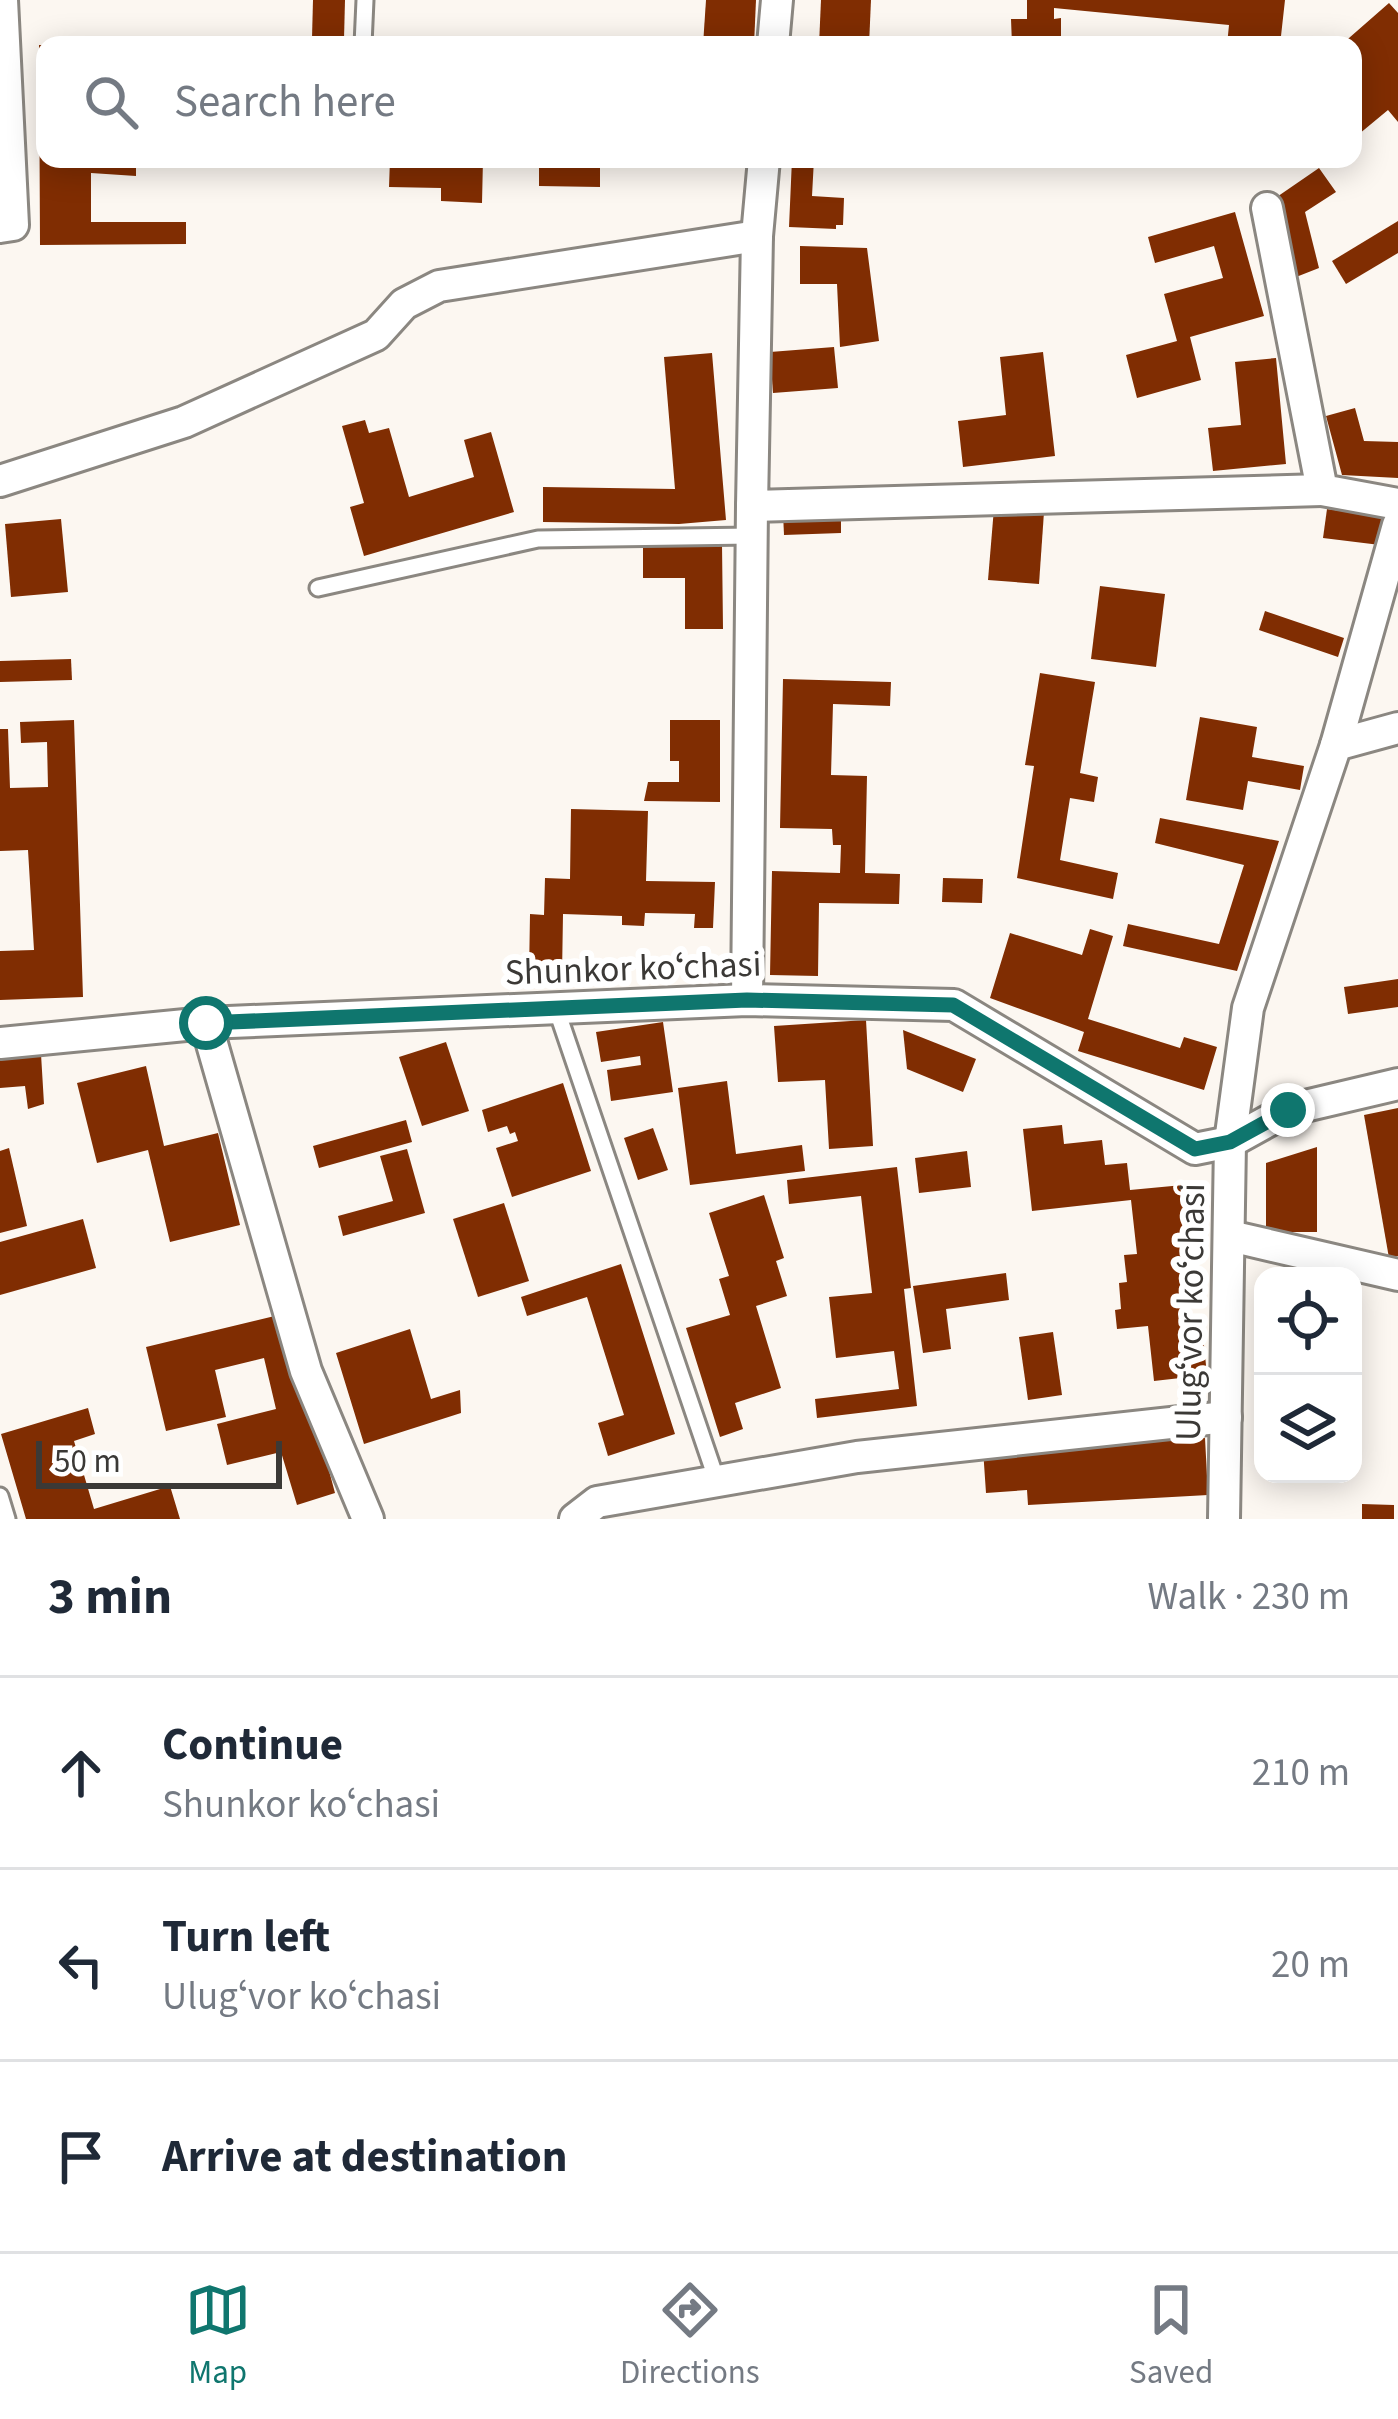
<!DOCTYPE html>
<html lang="en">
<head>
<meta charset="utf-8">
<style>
  :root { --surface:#fff; --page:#f2f2f3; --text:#1f2937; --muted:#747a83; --line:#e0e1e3; --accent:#0f766e }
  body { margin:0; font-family:"Source Sans 3",sans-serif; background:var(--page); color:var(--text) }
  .controls { position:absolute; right:36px; bottom:36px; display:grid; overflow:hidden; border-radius:24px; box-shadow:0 6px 30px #0003 }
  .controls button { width:108px; height:108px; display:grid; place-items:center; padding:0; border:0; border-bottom:3px solid var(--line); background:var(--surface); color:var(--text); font:60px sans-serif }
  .scale { position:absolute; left:36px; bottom:30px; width:246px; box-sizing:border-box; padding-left:12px; border:6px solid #3b3936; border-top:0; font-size:33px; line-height:42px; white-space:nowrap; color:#3b3936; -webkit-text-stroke:9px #fff; paint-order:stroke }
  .stop { position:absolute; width:36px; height:36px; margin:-27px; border:9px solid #0f766e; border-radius:50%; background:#fff }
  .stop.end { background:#0f766e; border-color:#fff; box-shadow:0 3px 12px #0008 }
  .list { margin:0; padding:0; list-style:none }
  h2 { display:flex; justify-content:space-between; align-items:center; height:156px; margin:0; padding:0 48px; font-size:51px }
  h2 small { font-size:39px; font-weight:400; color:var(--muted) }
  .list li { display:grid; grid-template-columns:78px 1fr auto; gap:36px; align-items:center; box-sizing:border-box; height:192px; padding:0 48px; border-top:3px solid var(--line) }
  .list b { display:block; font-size:45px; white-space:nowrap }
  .list p { margin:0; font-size:39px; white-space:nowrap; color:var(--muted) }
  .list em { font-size:39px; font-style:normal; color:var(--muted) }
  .icon { flex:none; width:66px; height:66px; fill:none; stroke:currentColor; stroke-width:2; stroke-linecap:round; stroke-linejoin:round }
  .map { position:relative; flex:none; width:1398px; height:1519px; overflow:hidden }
  .search { position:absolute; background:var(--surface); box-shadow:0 6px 30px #0003; left:36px; right:36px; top:36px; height:132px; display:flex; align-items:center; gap:30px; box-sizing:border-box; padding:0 42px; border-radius:24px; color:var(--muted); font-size:45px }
  .sheet { height:732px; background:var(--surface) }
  nav { display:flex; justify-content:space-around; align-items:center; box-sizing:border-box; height:168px; border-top:3px solid var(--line); background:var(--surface); font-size:33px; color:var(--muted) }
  nav a { display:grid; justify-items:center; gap:6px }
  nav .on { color:var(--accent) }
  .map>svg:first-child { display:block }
  .building { fill:#802d02 }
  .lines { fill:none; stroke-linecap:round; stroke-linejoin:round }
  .service-casing { stroke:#8b8781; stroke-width:21 }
  .minor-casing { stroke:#8b8781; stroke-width:36 }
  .service { stroke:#fff; stroke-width:15 }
  .minor { stroke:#fff; stroke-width:30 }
  .route { stroke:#0f766e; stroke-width:15 }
  .labels { text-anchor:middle; stroke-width:12; stroke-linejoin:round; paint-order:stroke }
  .street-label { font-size:36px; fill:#3b3936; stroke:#fff }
</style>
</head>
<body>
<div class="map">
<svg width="1398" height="1519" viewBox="0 0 1398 1519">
  <rect width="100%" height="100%" fill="#fcf7f1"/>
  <g class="building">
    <path d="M313,0H345L344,39L312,38Z"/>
    <path d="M706,0H756L754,45H703Z"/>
    <path d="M821,0H871L869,45H819Z"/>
    <path d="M1027,0H1285L1280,45H1227L1229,25L1054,8V19L1061,18V45H1012L1011,19H1027Z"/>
    <path d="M1389,3L1398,13V122L1388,110L1353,139V45H1341Z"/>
    <path d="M603,38L674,41L673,45H603Z"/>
    <path d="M39,45H45V159H136V176L91,173V222H186V244L40,245Z"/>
    <path d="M390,159H483L482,203L441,201V188L389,187Z"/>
    <path d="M539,159H600V187L539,186Z"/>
    <path d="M792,159H814L812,196L844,198L843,225H836V229L789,227Z"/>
    <path d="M1319,168L1336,192L1305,212L1319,268L1291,279L1271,201Z"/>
    <path d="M1235,212L1264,316L1190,337L1201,380L1137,398L1126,355L1177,341L1164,294L1223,278L1214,246L1155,263L1148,237Z"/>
    <path d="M1398,221V253L1346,284L1332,261Z"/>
    <path d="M800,246L867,248L879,341L840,347L837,284H800Z"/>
    <path d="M834,347L838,388L773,393L770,352Z"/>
    <path d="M1043,352L1055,456L963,467L958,421L1006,415L1000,357Z"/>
    <path d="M712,353L726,520L679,524L543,522V487L675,489L664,357Z"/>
    <path d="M1276,358L1286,464L1213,471L1208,428L1241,425L1235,362Z"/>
    <path d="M1355,408L1364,441L1398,442V478L1342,475L1326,416Z"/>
    <path d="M365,420L369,433L389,428L409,497L474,477L464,440L491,432L514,512L364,556L350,507L364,503L342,426Z"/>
    <path d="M994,508L1044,512L1039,584L988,580Z"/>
    <path d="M1327,509L1384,517L1380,545L1323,538Z"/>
    <path d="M841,511V533L784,535L783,513Z"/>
    <path d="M61,519L68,592L11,597L5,524Z"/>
    <path d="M722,544L723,629H685V578H643V545Z"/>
    <path d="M1100,586L1165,594L1156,667L1091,659Z"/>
    <path d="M1265,611L1344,638L1338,657L1259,630Z"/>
    <path d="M71,659L72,680L0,682V661Z"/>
    <path d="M1040,673L1095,682L1080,773L1098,777L1094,802L1070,798L1060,860L1118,873L1113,899L1017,878L1034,766L1025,765Z"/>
    <path d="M783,679L891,682L890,706L833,704L831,775L867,776L865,873L900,874L899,904L819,903L818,976L770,975L772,871L840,873L841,845H833L832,829L780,828Z"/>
    <path d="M1200,717L1257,727L1252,757L1304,766L1300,790L1248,781L1243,810L1186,800Z"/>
    <path d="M74,720L83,997L0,1000V951L34,950L28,850L0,851V729H8L10,788L48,787L47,742L21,743L20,722Z"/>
    <path d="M670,720H720V802L644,801L648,782H679V761H670Z"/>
    <path d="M571,809L648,811L646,881L715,882L713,928H694L695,914L645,913L644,926L622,925V916L563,914L562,975H529L530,914L544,915L545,878L570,879Z"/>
    <path d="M1160,818L1279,841L1237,971L1123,946L1128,924L1219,944L1244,865L1155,843Z"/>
    <path d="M943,878L983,879L982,903L942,902Z"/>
    <path d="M1090,929L1113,936L1088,1019L1180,1048L1184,1037L1217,1047L1204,1090L1078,1051L1084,1032L990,998L1010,933L1082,955Z"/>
    <path d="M1398,979V1007L1348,1014L1344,987Z"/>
    <path d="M866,1020L873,1146L829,1149L825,1080L778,1082L774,1026Z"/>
    <path d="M663,1022L673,1092L611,1101L607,1070L641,1065L640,1056L601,1062L596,1032Z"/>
    <path d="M903,1030L976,1059L963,1092L907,1069Z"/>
    <path d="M446,1042L469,1111L422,1126L399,1057Z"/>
    <path d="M41,1054L44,1104L28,1109L25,1086L0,1088V1057Z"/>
    <path d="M146,1066L164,1146L218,1133L240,1225L170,1242L148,1150L97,1163L77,1083Z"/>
    <path d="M727,1081L736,1154L802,1145L805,1171L690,1185L678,1088Z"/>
    <path d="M563,1083L591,1171L512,1197L496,1148L518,1141L515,1132L510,1134L507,1126L488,1132L482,1110Z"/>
    <path d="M1398,1108V1256L1389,1258L1364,1115Z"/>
    <path d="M406,1120L412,1142L319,1168L313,1146Z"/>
    <path d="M1062,1125L1064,1144L1102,1140L1105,1165L1127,1163L1130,1190L1183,1185V1191L1201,1190L1205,1236L1188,1238L1192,1276H1184L1189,1318L1201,1316L1207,1375L1154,1381L1148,1326L1117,1329L1115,1310L1121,1309L1119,1283L1127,1282L1124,1255L1137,1254L1131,1200L1032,1211L1023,1129Z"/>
    <path d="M653,1128L668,1170L638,1180L624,1138Z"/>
    <path d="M1317,1147V1232H1266V1163Z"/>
    <path d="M9,1148L27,1226L0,1233V1151Z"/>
    <path d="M407,1149L425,1213L343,1236L338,1216L393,1201L380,1156Z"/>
    <path d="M967,1151L971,1187L919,1193L915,1158Z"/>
    <path d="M897,1167L911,1288L904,1289L917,1406L817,1418L815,1399L899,1389L894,1351L836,1358L829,1297L872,1293L861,1196L789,1204L787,1180Z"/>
    <path d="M764,1195L784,1258L776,1261L787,1296L756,1306L781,1388L735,1403L743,1429L720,1437L686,1328L730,1315L719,1279L729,1276L709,1213Z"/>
    <path d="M504,1203L529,1281L478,1297L453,1219Z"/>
    <path d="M83,1219L96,1268L0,1295V1242Z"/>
    <path d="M621,1264L675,1434L608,1456L598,1423L624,1415L587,1297L527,1316L521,1297Z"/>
    <path d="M1006,1273L1009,1300L946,1309L951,1349L923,1353L913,1286Z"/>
    <path d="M287,1313L335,1493L297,1505L281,1452L227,1465L217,1424L276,1409L264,1358L215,1370L226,1417L166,1431L146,1347Z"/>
    <path d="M410,1329L431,1399L460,1390L461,1413L364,1444L336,1353Z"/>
    <path d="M1053,1332L1062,1395L1028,1400L1019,1337Z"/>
    <path d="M88,1408L95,1434L74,1441L94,1509L170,1486L180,1519H26L1,1434Z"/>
    <path d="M1205,1438L1208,1495L1028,1505L1027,1490L986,1493L983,1449Z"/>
    <path d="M1362,1504L1394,1505V1519H1362Z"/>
  </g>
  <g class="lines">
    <defs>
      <g id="service">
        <path d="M363,45L365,0"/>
        <path d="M318,588L538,539L752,536"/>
        <path d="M556,1008L717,1481"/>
        <path d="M0,1496L7,1519"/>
      </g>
      <g id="minor">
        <path d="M773,45L777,0"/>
        <path d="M764,159L757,236L752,506L1322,490"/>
        <path d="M1267,208L1322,490L1398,504"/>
        <path d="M0,227L13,225L2,0"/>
        <path d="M0,481L184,422L376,335L404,304L439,286L757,236"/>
        <path d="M1336,745L1398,525"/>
        <path d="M747,1000L752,506"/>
        <path d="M206,1023L306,1371L368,1519"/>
        <path d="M0,1043L206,1023L747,1000L954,1005L1195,1149L1230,1142L1288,1110L1398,1084"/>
        <path d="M1230,1236L1398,1275"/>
        <path d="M575,1519L597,1502L857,1457L1226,1417"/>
        <path d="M1224,1519L1230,1142L1248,1008L1336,745L1398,728"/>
      </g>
    </defs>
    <use href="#service" class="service-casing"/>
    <use href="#minor" class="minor-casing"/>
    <use href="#service" class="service"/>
    <use href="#minor" class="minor"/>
  </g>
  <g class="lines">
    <path class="route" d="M206,1023L747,1000L953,1005L1195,1149L1230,1142L1288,1110"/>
  </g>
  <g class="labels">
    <g class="street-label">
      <text transform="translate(633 967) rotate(-2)" y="13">Shunkor koʻchasi</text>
      <text transform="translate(1189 1312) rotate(-89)" y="13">Ulugʻvor koʻchasi</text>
    </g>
  </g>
</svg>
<div class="controls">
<button><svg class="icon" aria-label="locate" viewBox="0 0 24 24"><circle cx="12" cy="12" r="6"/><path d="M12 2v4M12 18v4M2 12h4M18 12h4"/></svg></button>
<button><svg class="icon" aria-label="layers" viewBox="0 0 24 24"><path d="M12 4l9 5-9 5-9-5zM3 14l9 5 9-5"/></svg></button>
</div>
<div class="scale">50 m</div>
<div class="stop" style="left:206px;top:1023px"></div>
<div class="stop end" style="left:1288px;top:1110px"></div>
<div class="search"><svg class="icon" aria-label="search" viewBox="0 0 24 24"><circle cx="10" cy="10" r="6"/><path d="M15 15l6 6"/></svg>Search here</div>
</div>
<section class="sheet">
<h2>3 min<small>Walk · 230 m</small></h2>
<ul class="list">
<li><svg class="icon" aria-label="ahead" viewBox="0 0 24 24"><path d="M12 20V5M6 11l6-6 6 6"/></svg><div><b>Continue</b><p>Shunkor koʻchasi</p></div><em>210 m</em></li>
<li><svg class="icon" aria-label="left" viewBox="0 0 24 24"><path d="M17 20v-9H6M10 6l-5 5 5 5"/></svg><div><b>Turn left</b><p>Ulugʻvor koʻchasi</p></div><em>20 m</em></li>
<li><svg class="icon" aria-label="arrive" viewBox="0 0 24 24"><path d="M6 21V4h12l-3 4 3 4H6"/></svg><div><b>Arrive at destination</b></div></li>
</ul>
</section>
<nav>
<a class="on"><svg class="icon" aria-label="map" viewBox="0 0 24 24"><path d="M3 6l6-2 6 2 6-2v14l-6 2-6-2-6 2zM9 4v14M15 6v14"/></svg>Map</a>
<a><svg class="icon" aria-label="directions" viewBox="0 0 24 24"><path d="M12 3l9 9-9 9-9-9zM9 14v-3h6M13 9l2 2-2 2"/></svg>Directions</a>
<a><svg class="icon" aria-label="saved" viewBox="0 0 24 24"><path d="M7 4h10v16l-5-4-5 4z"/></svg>Saved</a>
</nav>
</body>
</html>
